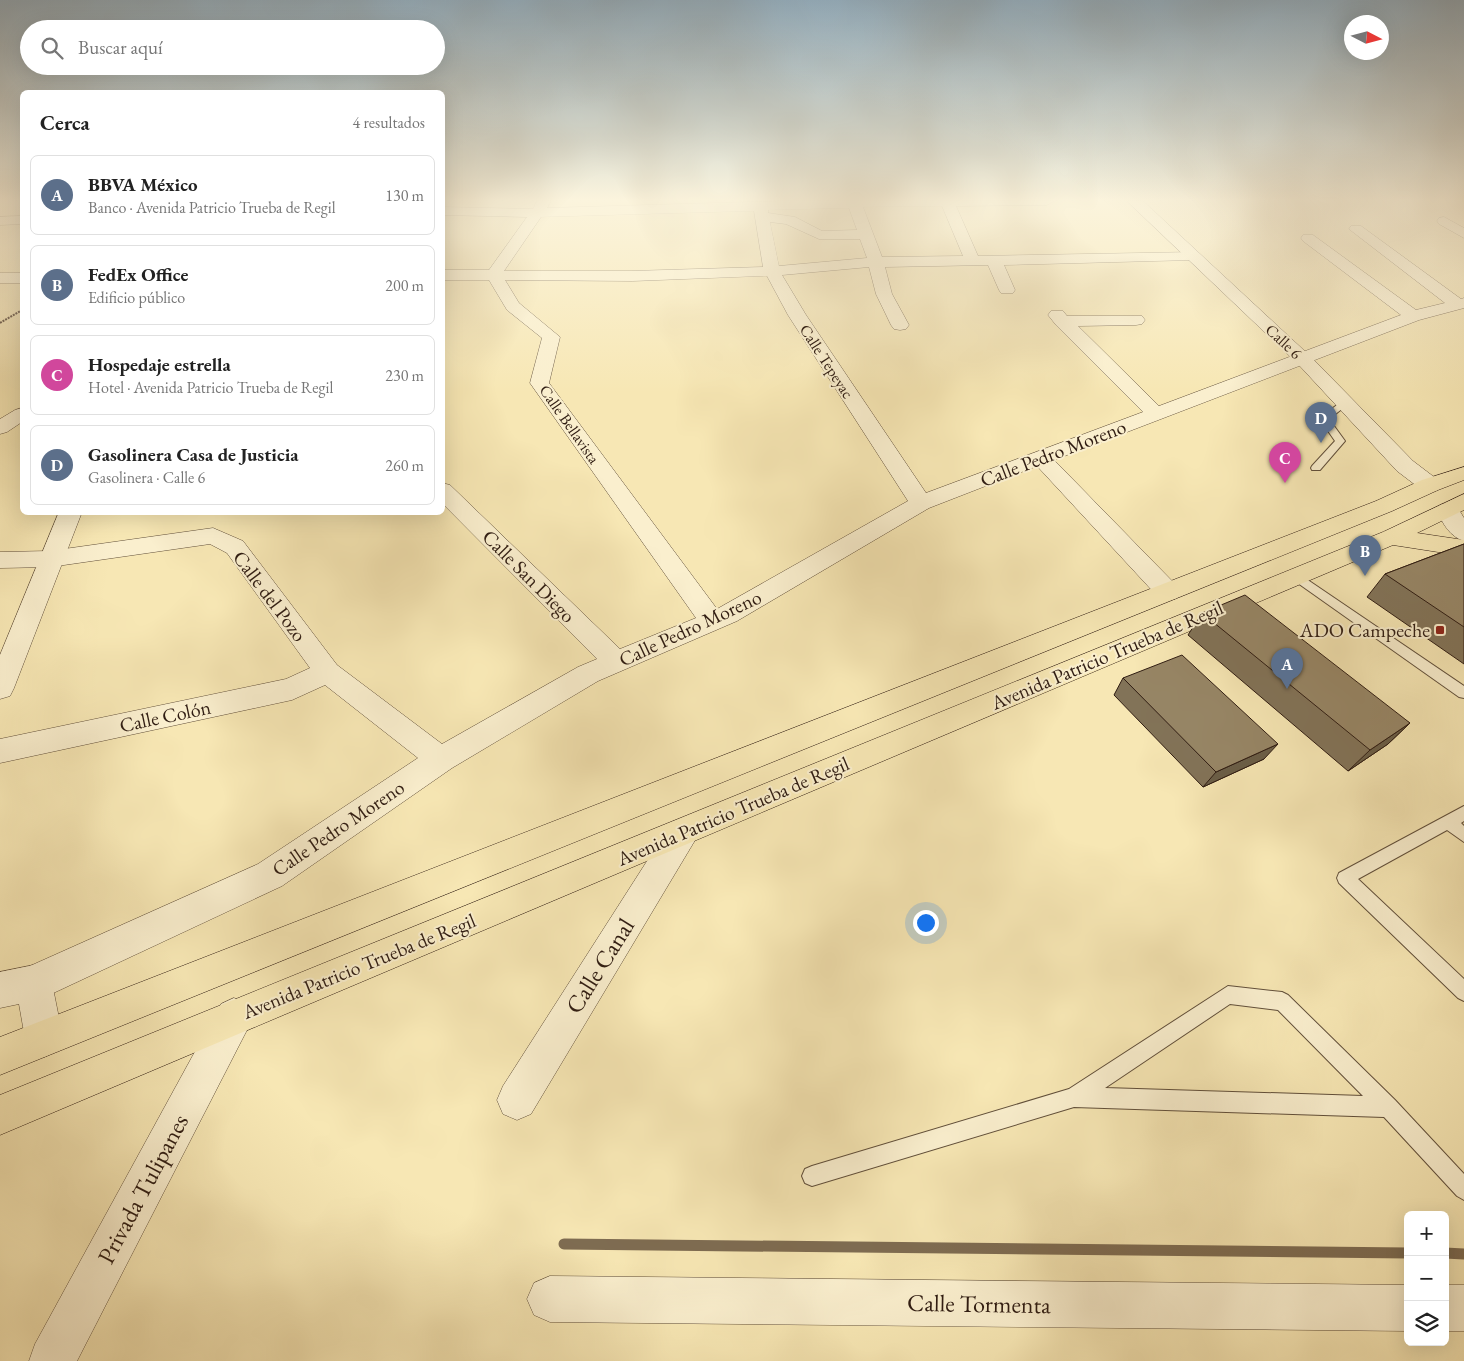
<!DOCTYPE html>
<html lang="es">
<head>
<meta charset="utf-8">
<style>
  :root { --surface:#fff; --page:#f2f2f2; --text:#222; --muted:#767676; --line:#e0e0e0; --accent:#8f2418 }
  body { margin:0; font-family:"EB Garamond",serif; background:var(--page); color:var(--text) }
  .controls { position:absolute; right:15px; bottom:15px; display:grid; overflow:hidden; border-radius:8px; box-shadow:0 5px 20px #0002 }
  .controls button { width:45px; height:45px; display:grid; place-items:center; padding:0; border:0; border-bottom:1px solid var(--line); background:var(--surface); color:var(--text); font:25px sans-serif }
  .compass { position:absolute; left:1344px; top:15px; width:45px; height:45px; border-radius:50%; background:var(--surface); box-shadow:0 5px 20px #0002; rotate:96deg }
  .you { position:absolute; left:925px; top:922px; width:18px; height:18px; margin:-12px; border:4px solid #fff; border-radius:50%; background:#1a73e8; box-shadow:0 0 0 8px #1a73e833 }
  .badge { display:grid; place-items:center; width:32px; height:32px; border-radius:50%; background:var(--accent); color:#fff; font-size:16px; font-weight:700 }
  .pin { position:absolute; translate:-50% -41px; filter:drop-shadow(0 1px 2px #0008) }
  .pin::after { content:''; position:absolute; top:26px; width:18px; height:15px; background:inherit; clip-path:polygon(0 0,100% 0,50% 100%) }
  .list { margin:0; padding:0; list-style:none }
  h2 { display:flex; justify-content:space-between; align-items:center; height:65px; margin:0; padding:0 20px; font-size:21px }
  h2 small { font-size:16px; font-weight:400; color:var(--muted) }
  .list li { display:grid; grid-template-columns:32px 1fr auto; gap:15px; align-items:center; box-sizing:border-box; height:80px; margin:0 10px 10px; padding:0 10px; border:1px solid var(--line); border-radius:8px }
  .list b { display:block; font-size:19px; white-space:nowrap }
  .list p { margin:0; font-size:16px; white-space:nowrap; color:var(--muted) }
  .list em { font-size:16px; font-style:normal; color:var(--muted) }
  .icon { flex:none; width:28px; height:28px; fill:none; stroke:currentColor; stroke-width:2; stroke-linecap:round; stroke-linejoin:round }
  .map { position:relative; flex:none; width:1464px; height:1361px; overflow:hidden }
  .search { position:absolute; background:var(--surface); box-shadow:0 5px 20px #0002; left:20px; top:20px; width:425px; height:55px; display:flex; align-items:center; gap:12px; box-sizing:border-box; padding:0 18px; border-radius:28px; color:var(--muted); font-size:19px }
  .panel { position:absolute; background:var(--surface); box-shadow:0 5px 20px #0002; left:20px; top:90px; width:425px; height:425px; border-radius:8px }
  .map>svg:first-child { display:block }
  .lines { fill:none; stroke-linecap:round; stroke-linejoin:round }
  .stream { stroke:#7e6c52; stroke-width:11 }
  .service-casing { stroke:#614f3a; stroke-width:2 }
  .minor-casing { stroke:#614f3a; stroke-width:1 }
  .tertiary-casing { stroke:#614f3a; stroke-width:1 }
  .primary-casing { stroke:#2f1c12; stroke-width:1 }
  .path { stroke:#2f1c12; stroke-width:2; stroke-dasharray:2 1; stroke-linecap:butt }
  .service { fill:#faefce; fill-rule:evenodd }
  .minor { fill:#faefce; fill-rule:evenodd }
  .tertiary { fill:#faefce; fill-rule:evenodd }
  .primary { fill:#f7e7b4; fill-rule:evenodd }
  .wall { fill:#827358; stroke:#2f1c12 }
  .shaded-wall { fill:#6a5e47; stroke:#2f1c12 }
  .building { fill:#978666; stroke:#2f1c12 }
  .poi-dot { fill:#8f2418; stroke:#faefce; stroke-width:2 }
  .labels { text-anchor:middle; stroke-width:4; stroke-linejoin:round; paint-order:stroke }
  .far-street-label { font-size:16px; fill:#2f1c12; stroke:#faefce }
  .street-label { font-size:20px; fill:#2f1c12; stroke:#faefce }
  .poi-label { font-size:20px; fill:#2f1c12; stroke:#faefce; text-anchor:end }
  .near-street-label { font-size:24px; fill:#2f1c12; stroke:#faefce }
</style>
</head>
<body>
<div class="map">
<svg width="1464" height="1361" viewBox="0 0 1464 1361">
  <rect width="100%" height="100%" fill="#f7e7b4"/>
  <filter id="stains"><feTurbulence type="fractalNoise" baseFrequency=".004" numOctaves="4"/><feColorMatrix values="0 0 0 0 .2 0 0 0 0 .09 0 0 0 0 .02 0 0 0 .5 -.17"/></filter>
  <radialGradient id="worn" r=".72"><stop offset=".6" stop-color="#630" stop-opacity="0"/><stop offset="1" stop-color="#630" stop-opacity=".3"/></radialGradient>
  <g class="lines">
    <g class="stream">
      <path d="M564,1244L1408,1253"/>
      <path d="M1445,1253L1464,1254"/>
    </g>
    <defs>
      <g id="service">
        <path d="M1344,400L1349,403L1347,405L1329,419L1345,441L1320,470H1312L1311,468L1312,466L1335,441L1319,418Z"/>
        <path d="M1296,572L1464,686V698L1459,697L1292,579L1290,576Z"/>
        <path d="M1464,806V821L1461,823L1464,826V842L1447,830L1358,879L1464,979V1001L1458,998L1339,883L1337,878L1339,873Z"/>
        <path d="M1228,986L1282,992L1288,995L1395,1100L1464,1174V1200L1457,1196L1384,1117L1074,1107L812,1186L805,1183L802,1176L805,1169L812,1166L1069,1089ZM1230,1004L1278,1010L1363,1096L1105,1088Z"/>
      </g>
      <g id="minor">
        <path d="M537,201H551L547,208L785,201H1054L1047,205L956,206L978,256L1196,252L1199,255L1196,258L1191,260L1004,265L1015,290L1013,293H1001L999,290L988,265L885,267L892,294L909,325L906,329L900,330L894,329L891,325L876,294L869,267L782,275L806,315L926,493L1143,412L1056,325L1048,315L1051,311H1063L1067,316H1142L1145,320L1142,324L1136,325L1078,326L1159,406L1401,315L1303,241L1301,238L1303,235H1313L1416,310L1445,303L1349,229L1351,226H1361L1461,299L1464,298V308L1419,320L1054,460L1177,586L1180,592L1177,598L1168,601L1159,598L1037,466L929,508L737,621L598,681L452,768L282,886L47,996L34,1001L21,996L16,983L21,970L258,864L418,758L325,685L292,700L0,763V739L286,679L310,668L227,553L210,544L50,567L0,568V552L50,551L213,528L243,541L337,665L442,744L578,667L597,659L442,503V483L450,485L620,649L696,618L530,383L542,338L507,310L489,280H442V270H489L527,217L442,215V207L533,209ZM942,206L963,256L882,257L863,207ZM849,208L857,230L822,231L795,217L768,213V210ZM754,211L763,267L632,271H504L541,217ZM770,222L786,224L819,239H860L867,258L779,266ZM767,276L788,315L908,501L717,609L549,383L560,337L519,303L505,280L632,281Z"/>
        <path d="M22,216V224L0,225V217Z"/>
        <path d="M1444,217L1464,228V238L1439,224L1437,221L1439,218Z"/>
        <rect x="0" y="273" width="22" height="10"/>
        <path d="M22,408V422L7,432L0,434V419L15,410Z"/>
        <path d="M683,818L694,822L699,832L694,842L531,1114L517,1120L503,1114L497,1100L503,1086L672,822Z"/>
        <path d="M234,998L247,1004L253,1017L247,1030L77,1361H29L35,1344L221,1004Z"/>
        <path d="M550,1276L1408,1285V1331L550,1322L534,1315L527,1299L534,1283Z"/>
        <rect x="1445" y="1285" width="19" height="46"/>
      </g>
      <g id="tertiary">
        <path d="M1127,201H1143L1309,355L1413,461L1438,480L1441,485L1438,490L1430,492L1422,490L1397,471L1297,363Z"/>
        <path d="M1448,503L1456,505L1464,518V541C1450,537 1442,523 1437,510L1440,505Z"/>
        <path d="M59,512H82L14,688L10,696L0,699V655Z"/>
        <path d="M34,965L47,970L52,983L63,1038L57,1051L44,1057L31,1051L25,1038L19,1004L0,1008V972Z"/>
      </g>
      <g id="primary">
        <path d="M1464,467V480L1438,490L1392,511L0,1075V1037L1376,501L1422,480Z"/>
        <path d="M1464,494V510L1417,533L1464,540V556L1393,545L0,1135V1095L1383,532Z"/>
      </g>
    </defs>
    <use href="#service" class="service-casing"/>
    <use href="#minor" class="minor-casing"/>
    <use href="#tertiary" class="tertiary-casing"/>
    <use href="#primary" class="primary-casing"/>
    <path class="path" d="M0,323L22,310"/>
    <use href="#service" class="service"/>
    <use href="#minor" class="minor"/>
    <use href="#tertiary" class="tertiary"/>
    <use href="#primary" class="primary"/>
  </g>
  <g class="wall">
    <path d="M1464,544V664L1367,597L1385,574Z"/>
    <path d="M1202,613L1410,723L1388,744L1348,771L1188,635Z"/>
    <path d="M1123,678L1264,759L1203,787L1114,695Z"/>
  </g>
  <g class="shaded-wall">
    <path d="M1410,723L1388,744L1348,771L1370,750Z"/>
    <path d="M1278,744L1264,759L1203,787L1216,772Z"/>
  </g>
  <g class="building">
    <path d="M1464,544V627L1385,574Z"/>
    <path d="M1245,595L1410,723L1370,750L1202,613Z"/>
    <path d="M1182,655L1278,744L1216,772L1123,678Z"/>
  </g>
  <linearGradient id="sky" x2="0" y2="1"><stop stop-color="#93adbd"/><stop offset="0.51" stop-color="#fbf4dd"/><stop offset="1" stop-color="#fbf4dd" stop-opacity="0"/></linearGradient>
  <rect width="1464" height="392" fill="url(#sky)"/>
  <rect class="poi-dot" x="1435" y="625" width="10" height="10" rx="2.5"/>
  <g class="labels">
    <g class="far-street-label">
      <text transform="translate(1284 341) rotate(43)" y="6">Calle 6</text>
      <text transform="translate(827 361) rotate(57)" y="6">Calle Tepeyac</text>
      <text transform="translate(570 424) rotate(55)" y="6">Calle Bellavista</text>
    </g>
    <g class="street-label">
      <text transform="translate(1053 453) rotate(-21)" y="7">Calle Pedro Moreno</text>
      <text transform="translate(529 576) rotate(45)" y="7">Calle San Diego</text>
      <text transform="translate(270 596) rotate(53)" y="7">Calle del Pozo</text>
      <text transform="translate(690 628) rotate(-25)" y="7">Calle Pedro Moreno</text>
      <text transform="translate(1107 655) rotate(-23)" y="7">Avenida Patricio Trueba de Regil</text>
      <text transform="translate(165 716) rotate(-12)" y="7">Calle Colón</text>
      <text transform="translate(733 811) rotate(-23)" y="7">Avenida Patricio Trueba de Regil</text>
      <text transform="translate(338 828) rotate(-34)" y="7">Calle Pedro Moreno</text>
      <text transform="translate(359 966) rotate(-22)" y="7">Avenida Patricio Trueba de Regil</text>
    </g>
    <g class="poi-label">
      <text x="1430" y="637">ADO Campeche</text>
    </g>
    <g class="near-street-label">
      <text transform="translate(600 966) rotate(-58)" y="8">Calle Canal</text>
      <text transform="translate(143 1189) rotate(-62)" y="8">Privada Tulipanes</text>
      <text transform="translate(979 1304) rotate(1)" y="8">Calle Tormenta</text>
    </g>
  </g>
  <rect width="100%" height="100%" filter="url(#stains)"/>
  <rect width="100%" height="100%" fill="url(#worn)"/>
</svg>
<div class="controls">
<button>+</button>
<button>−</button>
<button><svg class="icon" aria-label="layers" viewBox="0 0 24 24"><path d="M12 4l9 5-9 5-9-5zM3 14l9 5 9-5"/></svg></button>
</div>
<svg class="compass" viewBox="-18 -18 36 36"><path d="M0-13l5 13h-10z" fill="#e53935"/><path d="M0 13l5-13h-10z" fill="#767676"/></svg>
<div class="you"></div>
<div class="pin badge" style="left:1287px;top:689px;background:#5c6f8a">A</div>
<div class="pin badge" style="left:1365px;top:576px;background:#5c6f8a">B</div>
<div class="pin badge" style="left:1285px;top:483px;background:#d1479c">C</div>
<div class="pin badge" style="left:1321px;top:443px;background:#5c6f8a">D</div>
<div class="search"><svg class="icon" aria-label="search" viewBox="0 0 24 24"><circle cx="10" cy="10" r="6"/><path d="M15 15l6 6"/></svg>Buscar aquí</div>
<section class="panel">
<h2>Cerca<small>4 resultados</small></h2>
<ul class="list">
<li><span class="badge" style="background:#5c6f8a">A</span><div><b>BBVA México</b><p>Banco · Avenida Patricio Trueba de Regil</p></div><em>130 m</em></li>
<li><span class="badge" style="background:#5c6f8a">B</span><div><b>FedEx Office</b><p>Edificio público</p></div><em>200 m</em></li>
<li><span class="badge" style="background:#d1479c">C</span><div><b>Hospedaje estrella</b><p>Hotel · Avenida Patricio Trueba de Regil</p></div><em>230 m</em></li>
<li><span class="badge" style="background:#5c6f8a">D</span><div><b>Gasolinera Casa de Justicia</b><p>Gasolinera · Calle 6</p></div><em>260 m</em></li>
</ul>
</section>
</div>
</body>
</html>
